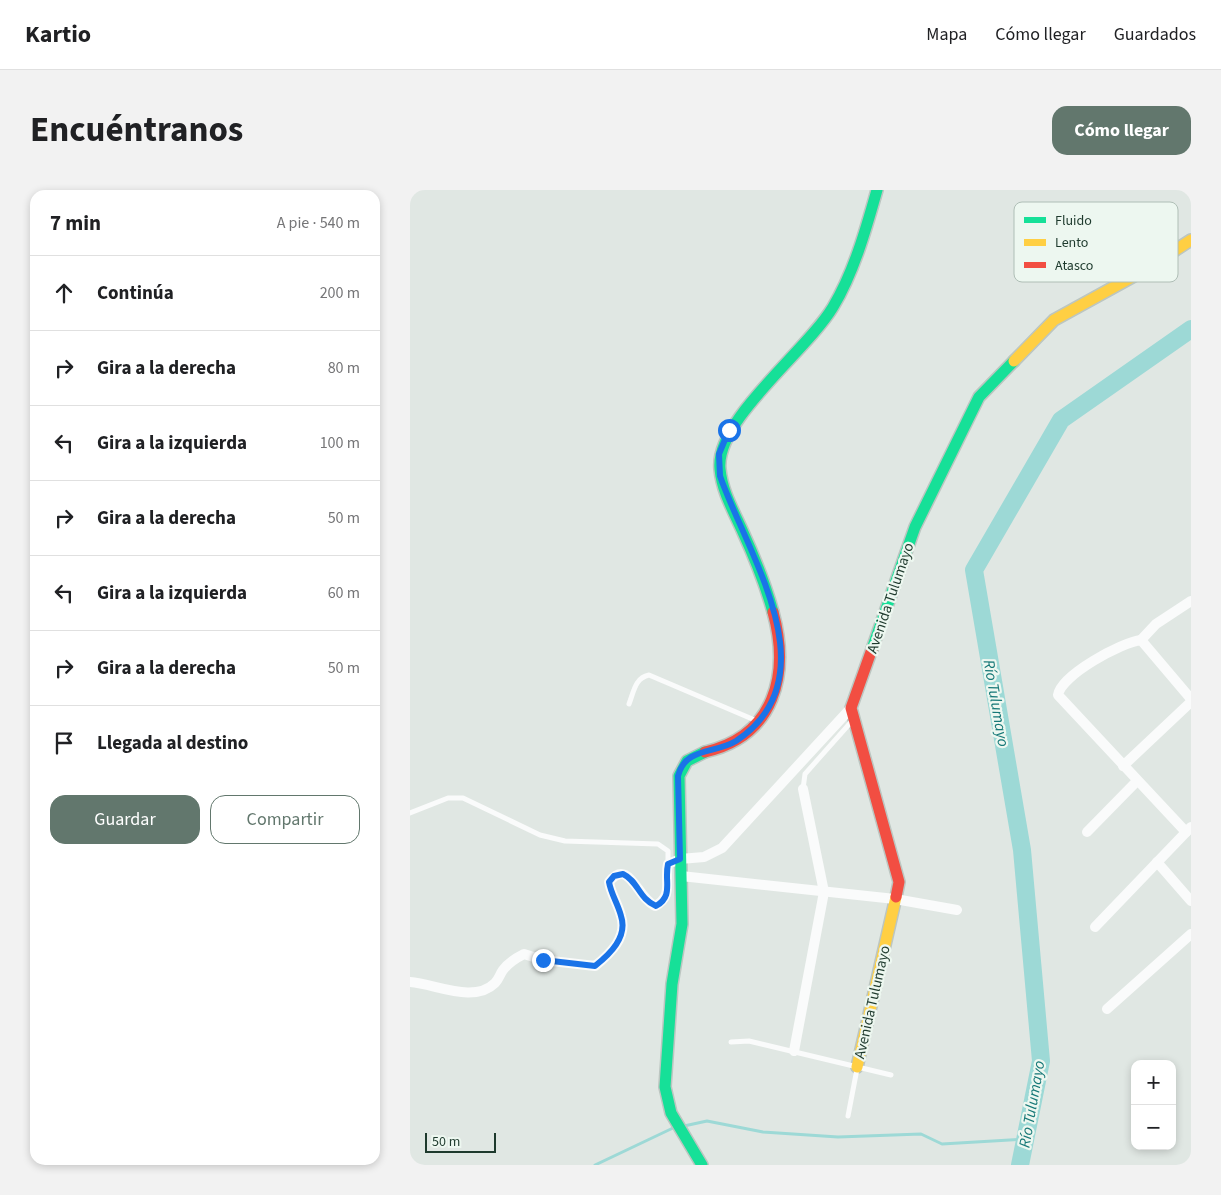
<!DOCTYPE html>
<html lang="es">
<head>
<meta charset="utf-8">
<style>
  :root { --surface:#fff; --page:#f2f2f2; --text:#202124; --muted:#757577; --line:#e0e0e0; --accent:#62776d }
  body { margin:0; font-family:"Source Sans 3",sans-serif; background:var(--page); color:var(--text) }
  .controls { position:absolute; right:15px; bottom:15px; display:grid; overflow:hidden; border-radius:10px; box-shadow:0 2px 8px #0003 }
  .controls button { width:45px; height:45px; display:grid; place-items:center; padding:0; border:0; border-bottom:1px solid var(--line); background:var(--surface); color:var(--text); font:25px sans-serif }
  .scale { position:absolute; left:15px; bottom:12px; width:71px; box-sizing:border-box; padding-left:5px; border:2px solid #1e3a2d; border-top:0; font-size:14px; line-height:18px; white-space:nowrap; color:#1e3a2d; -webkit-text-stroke:4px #edf7f0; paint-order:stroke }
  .stop { position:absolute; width:15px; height:15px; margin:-11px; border:4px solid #1a73e8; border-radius:50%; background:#fff }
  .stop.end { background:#1a73e8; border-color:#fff; box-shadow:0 1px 5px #0008 }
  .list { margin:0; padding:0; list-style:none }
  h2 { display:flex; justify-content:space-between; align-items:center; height:65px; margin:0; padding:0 20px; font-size:21px }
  h2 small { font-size:16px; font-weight:400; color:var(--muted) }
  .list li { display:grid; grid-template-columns:32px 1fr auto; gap:15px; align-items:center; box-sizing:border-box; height:75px; padding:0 20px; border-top:1px solid var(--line) }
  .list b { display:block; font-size:19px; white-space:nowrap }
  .list em { font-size:16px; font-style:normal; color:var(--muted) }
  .actions { display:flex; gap:10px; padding:15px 20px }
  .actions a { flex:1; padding:11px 0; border:1px solid var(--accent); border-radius:15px; text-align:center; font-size:18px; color:var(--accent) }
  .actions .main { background:var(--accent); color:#fff }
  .icon { flex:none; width:28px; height:28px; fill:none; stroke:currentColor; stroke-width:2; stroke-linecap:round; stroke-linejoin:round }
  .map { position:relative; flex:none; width:781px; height:975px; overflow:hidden; border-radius:15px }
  header { display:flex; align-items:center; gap:30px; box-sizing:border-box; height:70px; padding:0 25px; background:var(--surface); border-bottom:1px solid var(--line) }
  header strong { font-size:24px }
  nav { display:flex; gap:28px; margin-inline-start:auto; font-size:18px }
  .intro { display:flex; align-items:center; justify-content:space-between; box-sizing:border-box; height:120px; padding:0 30px }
  h1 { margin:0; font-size:35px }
  .button { padding:12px 22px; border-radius:15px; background:var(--accent); color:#fff; font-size:18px; font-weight:700 }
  main { display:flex; gap:30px; padding:0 30px }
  aside { flex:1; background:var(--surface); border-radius:15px; box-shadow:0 2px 8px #0003 }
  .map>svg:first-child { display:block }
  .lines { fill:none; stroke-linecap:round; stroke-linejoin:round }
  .stream { stroke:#9dd9d6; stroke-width:3 }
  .river { stroke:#9dd9d6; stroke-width:18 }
  .fast-casing { stroke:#bcc6c1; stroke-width:14 }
  .slow-casing { stroke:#bcc6c1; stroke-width:14 }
  .jam-casing { stroke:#bcc6c1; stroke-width:14 }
  .lane { stroke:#fafbfb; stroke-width:5 }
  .street { stroke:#fafbfb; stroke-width:10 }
  .fast { stroke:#16e098; stroke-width:11 }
  .slow { stroke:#ffcf43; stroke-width:11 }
  .jam { stroke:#f24e42; stroke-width:11 }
  .route { stroke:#1a73e8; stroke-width:6 }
  .labels { text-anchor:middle; stroke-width:4.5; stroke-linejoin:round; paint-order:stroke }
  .street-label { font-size:15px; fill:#1e3a2d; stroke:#edf7f0 }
  .water-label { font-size:16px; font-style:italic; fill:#167877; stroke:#edf7f0 }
  .key { fill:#edf7f0; stroke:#afbeb6; stroke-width:1 }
  .key-label { font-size:14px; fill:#1e3a2d }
</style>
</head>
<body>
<header>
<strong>Kartio</strong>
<nav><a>Mapa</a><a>Cómo llegar</a><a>Guardados</a></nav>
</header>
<div class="intro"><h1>Encuéntranos</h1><a class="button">Cómo llegar</a></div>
<main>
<aside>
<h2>7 min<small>A pie · 540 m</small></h2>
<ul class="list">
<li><svg class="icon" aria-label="ahead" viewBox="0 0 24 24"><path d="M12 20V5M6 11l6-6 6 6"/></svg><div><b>Continúa</b></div><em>200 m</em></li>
<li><svg class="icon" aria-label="right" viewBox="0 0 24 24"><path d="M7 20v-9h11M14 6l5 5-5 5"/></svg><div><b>Gira a la derecha</b></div><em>80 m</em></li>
<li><svg class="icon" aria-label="left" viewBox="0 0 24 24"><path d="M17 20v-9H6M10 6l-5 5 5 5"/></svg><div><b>Gira a la izquierda</b></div><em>100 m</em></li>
<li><svg class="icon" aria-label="right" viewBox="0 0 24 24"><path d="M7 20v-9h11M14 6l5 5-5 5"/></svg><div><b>Gira a la derecha</b></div><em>50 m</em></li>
<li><svg class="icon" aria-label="left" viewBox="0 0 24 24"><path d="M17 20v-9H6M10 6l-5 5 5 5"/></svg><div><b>Gira a la izquierda</b></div><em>60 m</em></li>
<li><svg class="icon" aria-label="right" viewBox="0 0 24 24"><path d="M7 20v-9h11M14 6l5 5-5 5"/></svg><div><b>Gira a la derecha</b></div><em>50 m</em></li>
<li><svg class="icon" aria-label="arrive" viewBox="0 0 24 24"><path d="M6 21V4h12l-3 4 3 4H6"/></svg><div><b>Llegada al destino</b></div></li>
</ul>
<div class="actions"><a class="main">Guardar</a><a>Compartir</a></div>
</aside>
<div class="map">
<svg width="781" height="975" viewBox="0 0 781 975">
  <rect width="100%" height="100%" fill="#e0e7e3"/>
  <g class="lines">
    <g class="stream">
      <path d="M274,936L297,931L353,942L428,947L511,944L532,954L615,949"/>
      <path d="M185,975L263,938"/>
    </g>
    <path class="river" d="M610,975L631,871L612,660L564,380L651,230L781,139"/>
    <defs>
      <g id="fast">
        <path d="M363,422C355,393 344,366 332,340C323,320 312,301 310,279C305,230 396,162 423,117C444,82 456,39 467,0"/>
        <path d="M462,459L505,337L569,207L604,171"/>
        <path d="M292,975L261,923L255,897L262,794L272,734L269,586L277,571L295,562"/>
      </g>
      <g id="slow">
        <path d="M604,171L644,130L733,81L781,50"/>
        <path d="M447,877L486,707"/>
      </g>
      <g id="jam">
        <path d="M462,459L441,518L489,692L486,707"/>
        <path d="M295,562C365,546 380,484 363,422"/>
      </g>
    </defs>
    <use href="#fast" class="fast-casing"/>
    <use href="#slow" class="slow-casing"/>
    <use href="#jam" class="jam-casing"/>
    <g class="lane">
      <path d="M219,514C224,501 225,488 239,485L347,531"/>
      <path d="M393,599L395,584L442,531"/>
      <path d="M0,623L38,608H53L130,645L155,651L248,654L258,661V674"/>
      <path d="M321,852L339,851L481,885"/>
      <path d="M438,926L447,879"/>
    </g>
    <g class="street">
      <path d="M731,450L746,434L781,411"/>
      <path d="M713,576L781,512"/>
      <path d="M677,642L727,591"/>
      <path d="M776,642L648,505C651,485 712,452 731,450L781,509"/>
      <path d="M747,672L781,711"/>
      <path d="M271,686L485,709L547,720"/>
      <path d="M685,737L781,637"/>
      <path d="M0,792C26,794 64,814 85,793C89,789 90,784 93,780C99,772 106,768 114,764L133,770L185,776C200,764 218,747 211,726C208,714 201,704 199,692C219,667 227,708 245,716C264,706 254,691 258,674L270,669L294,667L312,658L441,518"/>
      <path d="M697,819L781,744"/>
      <path d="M384,861L414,702L393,599"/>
    </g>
    <use href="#fast" class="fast"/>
    <use href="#slow" class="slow"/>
    <use href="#jam" class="jam"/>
  </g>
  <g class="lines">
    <path class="route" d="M133,770L185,776C200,764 218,747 211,726C208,714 201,704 199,692L204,686L213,684C228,691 229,709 246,716C264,706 254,691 258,674L270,669L268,586C275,557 305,564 326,551C423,487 337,364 310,286L309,264L319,240"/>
  </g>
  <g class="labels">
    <g class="street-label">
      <text transform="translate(480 408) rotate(-71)" y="5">Avenida Tulumayo</text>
      <text transform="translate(462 812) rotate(-77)" y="5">Avenida Tulumayo</text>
    </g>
    <g class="water-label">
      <text transform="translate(587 513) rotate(80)" y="6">Río Tulumayo</text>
      <text transform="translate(621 914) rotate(-80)" y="6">Río Tulumayo</text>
    </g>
  </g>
  <rect x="604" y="12" width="164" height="80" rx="8" class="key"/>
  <rect x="614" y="27" width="22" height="6" fill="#16e098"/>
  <rect x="614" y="49" width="22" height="7" fill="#ffcf43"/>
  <rect x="614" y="72" width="22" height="6" fill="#f24e42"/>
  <g class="key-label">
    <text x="645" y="35">Fluido</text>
    <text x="645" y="57">Lento</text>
    <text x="645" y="80">Atasco</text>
  </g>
</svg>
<div class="controls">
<button>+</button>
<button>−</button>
</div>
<div class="scale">50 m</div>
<div class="stop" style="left:319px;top:240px"></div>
<div class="stop end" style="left:133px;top:770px"></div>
</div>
</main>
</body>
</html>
